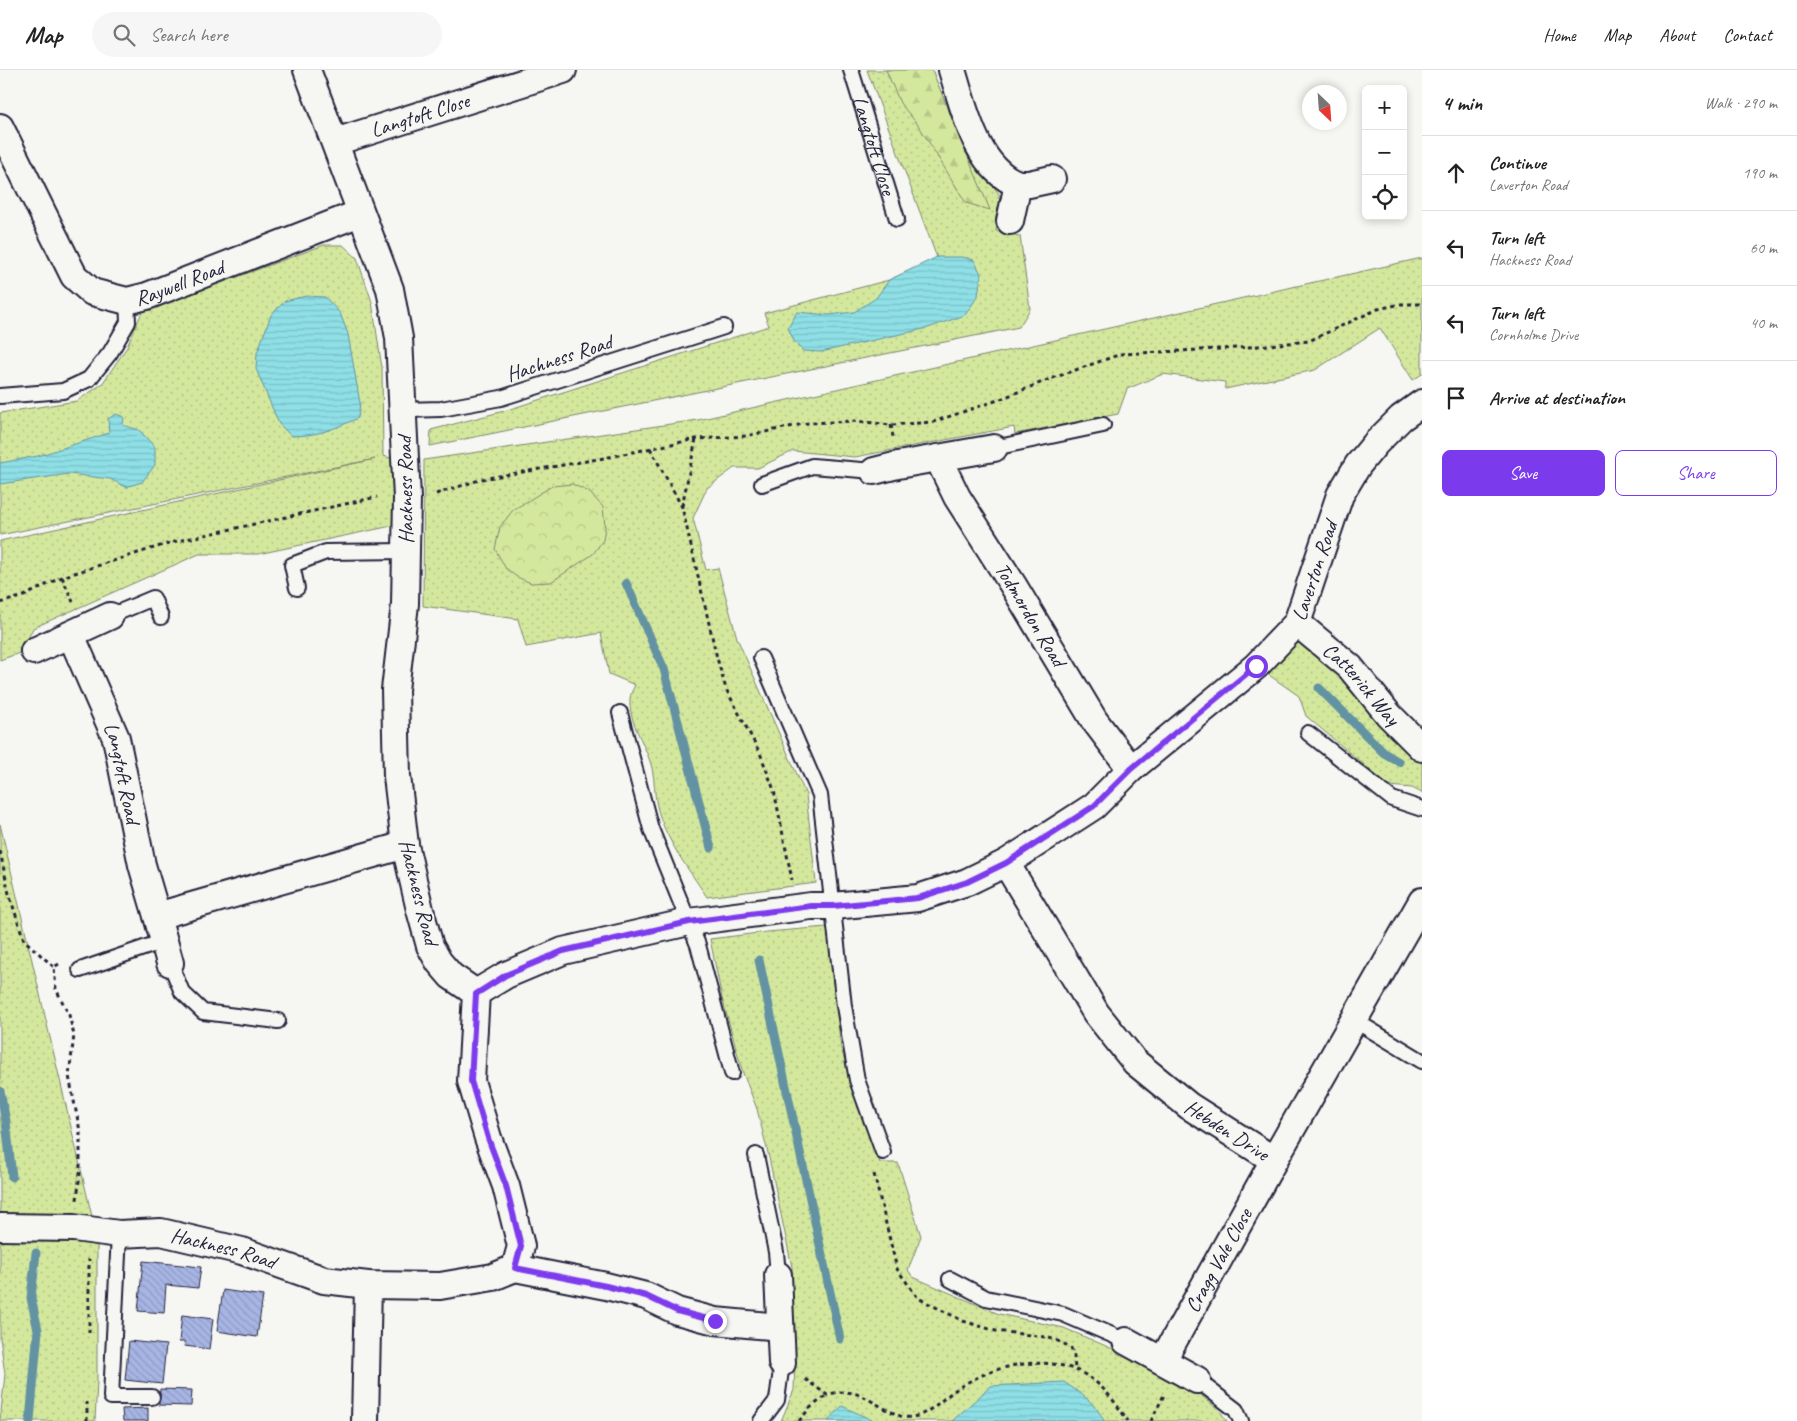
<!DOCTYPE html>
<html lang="en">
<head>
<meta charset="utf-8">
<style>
  :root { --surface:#fff; --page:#f6f6f6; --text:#222; --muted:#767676; --line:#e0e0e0; --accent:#7c3aed }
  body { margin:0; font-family:Caveat,sans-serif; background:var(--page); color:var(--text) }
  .controls { position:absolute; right:15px; top:15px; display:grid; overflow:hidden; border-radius:8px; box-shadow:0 2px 8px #0003 }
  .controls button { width:45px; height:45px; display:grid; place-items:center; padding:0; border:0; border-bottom:1px solid var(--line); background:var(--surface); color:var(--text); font:25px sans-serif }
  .compass { position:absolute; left:1302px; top:15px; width:45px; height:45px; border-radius:50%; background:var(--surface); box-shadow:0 2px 8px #0003; rotate:155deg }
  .stop { position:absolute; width:15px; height:15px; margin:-11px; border:4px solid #7c3aed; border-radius:50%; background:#fff }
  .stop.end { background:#7c3aed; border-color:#fff; box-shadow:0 1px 5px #0008 }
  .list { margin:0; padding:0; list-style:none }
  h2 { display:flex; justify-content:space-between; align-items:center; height:65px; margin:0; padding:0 20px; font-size:21px }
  h2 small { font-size:16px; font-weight:400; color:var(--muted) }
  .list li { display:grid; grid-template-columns:32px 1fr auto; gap:15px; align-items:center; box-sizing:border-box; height:75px; padding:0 20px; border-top:1px solid var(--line) }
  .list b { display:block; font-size:19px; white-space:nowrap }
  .list p { margin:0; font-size:16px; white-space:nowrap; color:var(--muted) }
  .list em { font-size:16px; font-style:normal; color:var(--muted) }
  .actions { display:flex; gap:10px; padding:15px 20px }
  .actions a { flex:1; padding:11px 0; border:1px solid var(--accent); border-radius:8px; text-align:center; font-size:18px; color:var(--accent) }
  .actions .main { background:var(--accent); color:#fff }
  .icon { flex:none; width:28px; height:28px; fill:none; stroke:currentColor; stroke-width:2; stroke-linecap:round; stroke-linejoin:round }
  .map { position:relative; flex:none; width:1422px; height:1351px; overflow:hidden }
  header { display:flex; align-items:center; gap:30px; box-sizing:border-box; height:70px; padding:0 25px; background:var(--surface); border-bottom:1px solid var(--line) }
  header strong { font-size:24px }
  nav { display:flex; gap:28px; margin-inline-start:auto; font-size:18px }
  .search { width:350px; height:45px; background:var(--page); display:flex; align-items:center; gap:12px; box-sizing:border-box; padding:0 18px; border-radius:28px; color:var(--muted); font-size:19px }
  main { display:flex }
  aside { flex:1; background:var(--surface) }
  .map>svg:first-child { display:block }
  .grass { fill:url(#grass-dots); stroke:#7b856c }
  .forest { fill:url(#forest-firs); stroke:#7b856c }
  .park { fill:url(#park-crowns); stroke:#7b856c }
  .water { fill:url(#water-rules); stroke:#6393a2 }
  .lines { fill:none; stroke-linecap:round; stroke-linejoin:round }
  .stream { stroke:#6393a2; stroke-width:9 }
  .building { fill:url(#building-back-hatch); stroke:#22223b }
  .lane-casing { stroke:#22223b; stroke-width:18 }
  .street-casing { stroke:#22223b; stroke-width:30 }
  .path { stroke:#22223b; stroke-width:3; stroke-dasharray:4 4; stroke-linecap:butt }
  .lane { stroke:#f6f6f2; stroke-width:14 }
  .street { stroke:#f6f6f2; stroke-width:26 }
  .route { stroke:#7c3aed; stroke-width:6 }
  .labels { text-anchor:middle; stroke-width:4; stroke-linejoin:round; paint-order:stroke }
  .street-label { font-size:21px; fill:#22223b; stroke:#f6f6f2 }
</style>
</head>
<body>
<header>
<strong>Map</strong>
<div class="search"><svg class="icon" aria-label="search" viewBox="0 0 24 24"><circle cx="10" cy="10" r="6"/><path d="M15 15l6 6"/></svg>Search here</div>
<nav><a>Home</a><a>Map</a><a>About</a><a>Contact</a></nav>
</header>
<main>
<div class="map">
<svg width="1422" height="1351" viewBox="0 0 1422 1351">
  <defs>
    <pattern id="grass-dots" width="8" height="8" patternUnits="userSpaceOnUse" patternTransform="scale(1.25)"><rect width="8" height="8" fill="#d4e89d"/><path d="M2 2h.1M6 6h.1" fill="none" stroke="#b6c788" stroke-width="1.8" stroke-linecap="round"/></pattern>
    <pattern id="forest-firs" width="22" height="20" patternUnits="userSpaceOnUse" patternTransform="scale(1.25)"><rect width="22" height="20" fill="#d4e89d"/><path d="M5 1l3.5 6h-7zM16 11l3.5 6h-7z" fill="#b6c788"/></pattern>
    <pattern id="park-crowns" width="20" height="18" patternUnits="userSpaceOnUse" patternTransform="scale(1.25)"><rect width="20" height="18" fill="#d4e89d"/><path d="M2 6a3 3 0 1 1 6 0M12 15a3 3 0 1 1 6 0" fill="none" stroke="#b6c788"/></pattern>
    <pattern id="water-rules" width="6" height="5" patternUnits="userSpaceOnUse" patternTransform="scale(1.25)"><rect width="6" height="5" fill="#8edfe6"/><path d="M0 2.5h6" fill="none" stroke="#7abfc6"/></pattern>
    <pattern id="building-back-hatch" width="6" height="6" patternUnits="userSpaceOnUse" patternTransform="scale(1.25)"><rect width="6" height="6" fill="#a7b5e4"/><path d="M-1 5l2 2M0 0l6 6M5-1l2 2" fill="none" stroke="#8f9bc4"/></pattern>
  </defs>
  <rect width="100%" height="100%" fill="#f6f6f2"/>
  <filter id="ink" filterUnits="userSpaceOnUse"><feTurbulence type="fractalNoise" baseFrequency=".02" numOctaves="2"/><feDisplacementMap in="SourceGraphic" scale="10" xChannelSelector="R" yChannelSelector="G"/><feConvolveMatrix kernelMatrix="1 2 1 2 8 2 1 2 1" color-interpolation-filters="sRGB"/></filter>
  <g filter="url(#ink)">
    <g class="grass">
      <path d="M867,0H932L959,66L999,124L1000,137L996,161L1020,166L1030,239L1019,257L430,376L431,360L504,341L769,256L764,243L889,210L937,188Z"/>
      <path d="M324,175H343L357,188L372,232L382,298L383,386L406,392V453L258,484H199L33,558L22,582L0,590V471L375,389L0,465V343L77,331L102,314L127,277L142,242Z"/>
      <path d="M1422,188V304L1413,310L1380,258L1315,300L1225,319V312L1163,304L1127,319L1118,344L1015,364L1014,357L855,387L793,381L758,398H734L707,418L693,448L706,500L718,498L737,568L806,725L816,813L707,827C688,798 665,770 657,736C654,724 655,711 652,698C647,677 628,652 630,629C630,625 633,619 635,615L609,604L601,563L526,577L518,549L423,536L424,390L698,350Z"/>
      <path d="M1297,553L1422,678V723L1412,718L1389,716L1306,646L1299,626L1256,596Z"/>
      <path d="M0,754L97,1168V1311L95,1351H0L5,1304L0,1268Z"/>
      <path d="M827,857L841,979L880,1093H898L921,1166L908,1200L913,1207L999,1244L1064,1258L1113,1279L1197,1322L1219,1340L1227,1351H781L794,1320L795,1293L792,1227V1197L768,1083L757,1039L743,1003L722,928L710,869L767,862Z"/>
    </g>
    <path class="forest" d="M886,0H932L990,140L966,133L919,56L900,33Z"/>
    <path class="park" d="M572,414L589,422L603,437L605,457L603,470L593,484L551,512L531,513L517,507L506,499L495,479L500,457L513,440L552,416Z"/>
    <g class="water">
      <path d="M937,187H962L974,190L981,204L978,226L965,245L928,258L821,282L803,281L795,273L788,258L797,242L829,245L854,242L876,228L889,210Z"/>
      <path d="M306,226L325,227L340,243L348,264L360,333L358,348C334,359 318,366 291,366L279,354L256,299L257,283L271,245L285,231Z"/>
      <path d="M116,344L124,347L123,355L139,360L155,377V395L142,412L126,417L110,409L69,404L0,414V393L38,386L109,363L108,349Z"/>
      <path d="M1064,1312C1080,1323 1096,1333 1104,1351H952L991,1316Z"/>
      <path d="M842,1336L872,1350L876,1351H828Z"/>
    </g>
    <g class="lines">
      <g class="stream">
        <path d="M626,513L664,599L711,778"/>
        <path d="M1319,618L1384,683L1399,692"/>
        <path d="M759,890L840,1269"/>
        <path d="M0,1021L6,1051L12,1107"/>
        <path d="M30,1351L38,1260L31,1228L36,1183"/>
      </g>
    </g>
    <g class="building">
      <path d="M143,1191L201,1197L198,1218L166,1215L164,1243L138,1241Z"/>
      <path d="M223,1220L263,1226L257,1267L217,1261Z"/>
      <path d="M182,1245L213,1249L209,1279L184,1276L185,1272H179Z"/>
      <path d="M129,1271L166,1275L162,1314L125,1310Z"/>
      <path d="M160,1319L192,1320L191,1336L159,1335Z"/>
      <path d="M148,1338V1351H123L122,1339Z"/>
    </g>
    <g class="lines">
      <defs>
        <g id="lane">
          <path id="s1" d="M851,0L897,149"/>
          <path d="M0,326L63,321L89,309L110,283L128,252L127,231"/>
          <path d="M403,340L441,339L501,328L724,257"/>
          <path d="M994,378L1103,355"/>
          <path d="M762,414L812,396L874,401"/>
          <path d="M297,518L292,495L326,482L406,481"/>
          <path d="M110,546L153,528L161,547"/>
          <path d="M761,588L820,725L844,936L857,1010L883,1082"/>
          <path d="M620,643L651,759L698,875L732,1003"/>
          <path d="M1308,663L1392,729L1422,739"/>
          <path d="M170,893L182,922L203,942L278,951"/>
          <path d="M80,900L164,871"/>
          <path d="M1354,950L1422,991"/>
          <path d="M756,1085L776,1182L778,1205"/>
          <path d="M119,1164L111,1327H152"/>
          <path d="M950,1209L986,1228L1063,1244L1126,1271"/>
          <path d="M1197,1310L1236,1340L1241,1351"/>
          <path d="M761,1351L777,1330L782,1293"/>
        </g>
        <g id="street">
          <path d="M952,0C964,38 976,98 1018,114"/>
          <path id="s2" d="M0,57L74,206L92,222L127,231L147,226L360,143"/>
          <path id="s3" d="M335,72L563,0"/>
          <path d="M1010,151L1018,114H1029L1052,109"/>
          <path id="s4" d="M938,388L957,427L1013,515L1094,650L1131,699"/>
          <path d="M874,401L898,395L994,378"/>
          <path id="s5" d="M1297,553L1350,597L1389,645L1422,678"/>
          <path id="s6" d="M71,565L116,668L142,795L157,846L405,775"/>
          <path d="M34,581L110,546"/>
          <path id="s7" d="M1006,793L1096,943L1135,992L1189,1036L1274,1090L1422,831"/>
          <path d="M157,846L170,893"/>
          <path id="s8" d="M476,923L506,905L563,881L689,852L811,836H833L918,828L967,812L1006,793L1094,736L1131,699L1256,596L1297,553L1340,425L1358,395L1376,373L1401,348L1422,333"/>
          <path id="s9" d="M0,1157L74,1158L119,1164L161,1162L242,1181L324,1210L368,1215L440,1216L493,1207L515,1198L521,1176L506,1116L488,1068L471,1011L476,923L451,906L439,892L430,876L420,840L405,775L397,706L395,620L405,534L407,428L399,268L390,219L307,0"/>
          <path d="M515,1198L606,1216L646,1226L677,1241L715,1251L780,1257"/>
          <path d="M778,1205L782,1293"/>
          <path d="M1126,1271L1197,1310"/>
          <path id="s10" d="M1163,1290L1274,1090"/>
          <path d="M365,1351L368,1215"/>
        </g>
      </defs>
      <use href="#lane" class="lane-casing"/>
      <use href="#street" class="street-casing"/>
      <g class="path">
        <path d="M891,355L893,367"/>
        <path d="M650,378L682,437L717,588L726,619L760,683L774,720L792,810"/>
        <path d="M436,424L482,409L604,388L696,369L746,366L808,353L856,351L891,355L933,352L998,330L1050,309L1121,284L1238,278L1309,271L1378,239L1401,234H1422"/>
        <path d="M682,436L696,369"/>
        <path d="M62,507L73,532"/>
        <path d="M0,533L24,526L62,507L173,472L377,427"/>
        <path d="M0,781L9,824L24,870L54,897"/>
        <path d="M59,894L54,897L56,919L69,945L74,965L69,1006L80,1061V1102L77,1130"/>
        <path d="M874,1104L897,1199L918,1228L963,1251L996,1261L1046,1267L1061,1272L1071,1278L1074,1286L1075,1300"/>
        <path d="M89,1263V1189"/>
        <path d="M805,1309L827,1325C856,1315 869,1332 894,1343C897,1344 901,1347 904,1347C924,1350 939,1331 954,1321C991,1294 1054,1280 1093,1310C1108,1321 1118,1337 1128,1351"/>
        <path d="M87,1351V1332"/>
        <path d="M799,1351L810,1338L827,1325"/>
        <path d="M1151,1351L1164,1325"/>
      </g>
      <use href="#lane" class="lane"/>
      <use href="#street" class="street"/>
    </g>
  </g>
  <g class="lines" filter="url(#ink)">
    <path class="route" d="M715,1251L677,1241L646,1226L606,1216L515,1198L521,1176L506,1116L488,1068L471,1011L476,924L506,905L563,881L689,852L811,836H833L918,828L967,812L1006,793L1094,736L1131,699L1256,596"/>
  </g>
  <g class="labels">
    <g class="street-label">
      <text dy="7" stroke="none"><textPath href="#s3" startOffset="89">Langtoft Close</textPath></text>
      <text dy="7" stroke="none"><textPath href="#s1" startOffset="79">Langtoft Close</textPath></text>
      <text dy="7" stroke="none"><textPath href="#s2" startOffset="282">Raywell Road</textPath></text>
      <text transform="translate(559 288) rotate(-18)" y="7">Hachness Road</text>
      <text transform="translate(405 420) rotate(-91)" y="7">Hackness Road</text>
      <text dy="7" stroke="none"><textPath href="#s8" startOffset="985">Laverton Road</textPath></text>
      <text dy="7" stroke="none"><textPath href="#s4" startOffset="182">Todmordon Road</textPath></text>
      <text dy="7" stroke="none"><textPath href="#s5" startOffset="89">Catterick Way</textPath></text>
      <text dy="7" stroke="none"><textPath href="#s6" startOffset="148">Langtoft Road</textPath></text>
      <text transform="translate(419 822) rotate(76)" y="7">Hackness Road</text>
      <text dy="7" stroke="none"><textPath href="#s7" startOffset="352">Hebden Drive</textPath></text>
      <text dy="7" stroke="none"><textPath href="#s9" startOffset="226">Hackness Road</textPath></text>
      <text dy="7" stroke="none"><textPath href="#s10" startOffset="114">Cragg Vale Close</textPath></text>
    </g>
  </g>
</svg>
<div class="controls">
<button>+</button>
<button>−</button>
<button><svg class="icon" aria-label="locate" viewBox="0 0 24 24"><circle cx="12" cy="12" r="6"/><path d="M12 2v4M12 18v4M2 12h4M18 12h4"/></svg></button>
</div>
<svg class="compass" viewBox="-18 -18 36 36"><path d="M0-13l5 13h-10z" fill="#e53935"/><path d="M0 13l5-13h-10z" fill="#767676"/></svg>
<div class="stop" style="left:1256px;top:596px"></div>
<div class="stop end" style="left:715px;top:1251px"></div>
</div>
<aside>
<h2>4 min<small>Walk · 290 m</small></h2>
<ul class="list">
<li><svg class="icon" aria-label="ahead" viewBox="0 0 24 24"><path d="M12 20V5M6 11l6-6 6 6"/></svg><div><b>Continue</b><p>Laverton Road</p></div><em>190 m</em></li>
<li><svg class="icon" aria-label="left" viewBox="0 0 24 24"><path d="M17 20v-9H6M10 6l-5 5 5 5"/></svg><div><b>Turn left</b><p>Hackness Road</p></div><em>60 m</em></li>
<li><svg class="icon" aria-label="left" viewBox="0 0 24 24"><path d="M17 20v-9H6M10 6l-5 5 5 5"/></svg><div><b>Turn left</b><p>Cornholme Drive</p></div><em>40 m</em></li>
<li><svg class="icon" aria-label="arrive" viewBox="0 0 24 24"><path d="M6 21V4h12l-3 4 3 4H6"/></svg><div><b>Arrive at destination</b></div></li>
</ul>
<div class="actions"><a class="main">Save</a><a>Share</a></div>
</aside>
</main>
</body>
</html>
